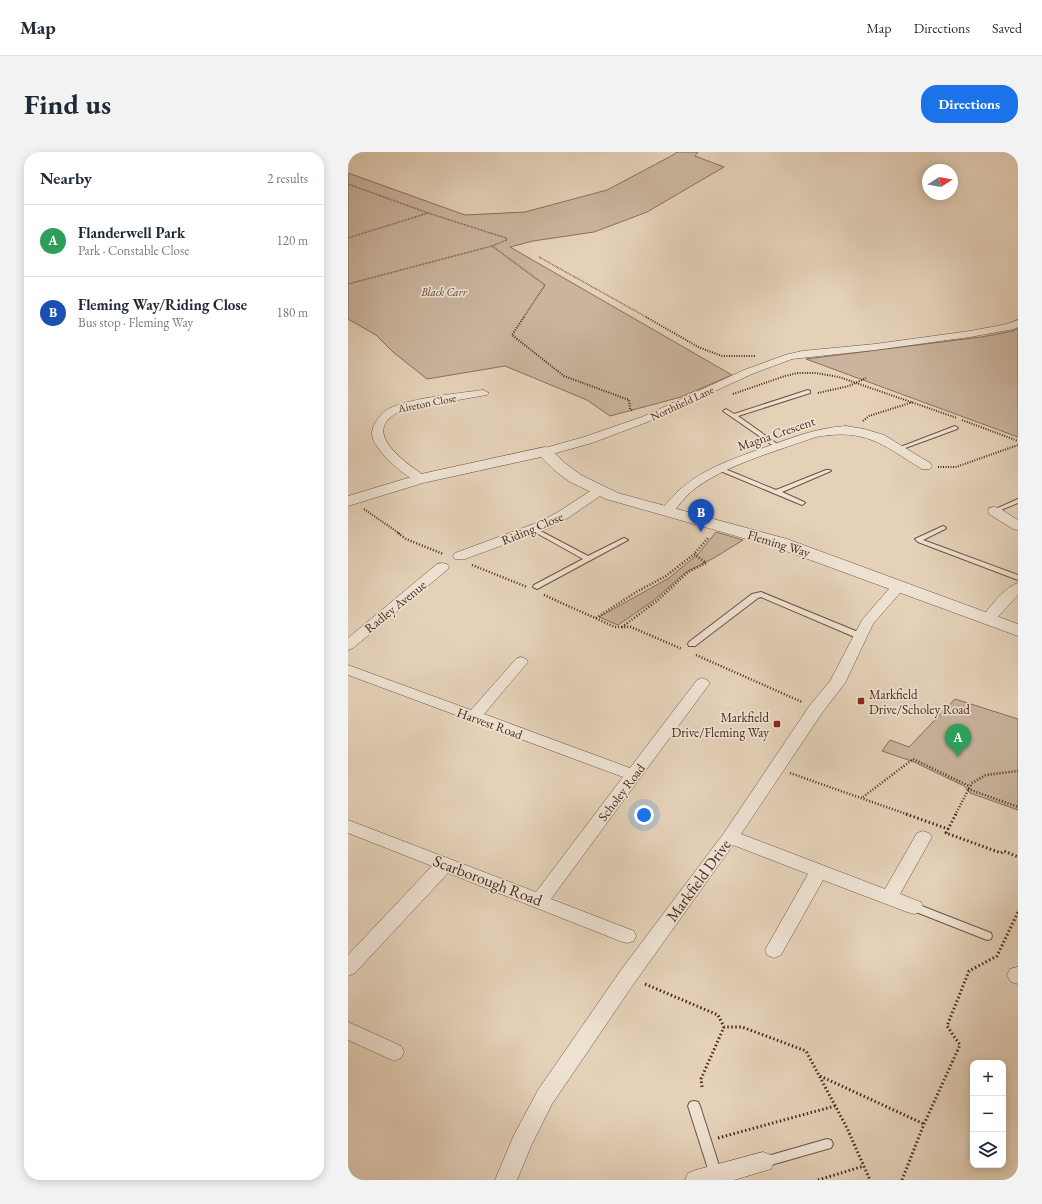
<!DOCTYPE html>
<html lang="en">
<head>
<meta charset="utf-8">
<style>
  :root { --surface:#fff; --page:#f2f2f3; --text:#1f2937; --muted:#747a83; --line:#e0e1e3; --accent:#1a73e8 }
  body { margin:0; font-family:"EB Garamond",serif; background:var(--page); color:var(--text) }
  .controls { position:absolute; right:12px; bottom:12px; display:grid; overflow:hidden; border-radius:8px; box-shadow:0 2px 10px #0003 }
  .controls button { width:36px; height:36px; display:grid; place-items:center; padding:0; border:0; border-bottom:1px solid var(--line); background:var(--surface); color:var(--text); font:20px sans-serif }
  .compass { position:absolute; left:574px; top:12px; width:36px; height:36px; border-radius:50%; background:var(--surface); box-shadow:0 2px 10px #0003; rotate:79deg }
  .you { position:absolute; left:296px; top:663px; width:14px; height:14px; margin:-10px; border:3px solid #fff; border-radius:50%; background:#1a73e8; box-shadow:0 0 0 6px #1a73e833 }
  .badge { display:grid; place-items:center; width:26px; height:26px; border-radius:50%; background:var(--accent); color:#fff; font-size:13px; font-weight:700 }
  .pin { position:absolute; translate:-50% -33px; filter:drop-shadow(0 1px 2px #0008) }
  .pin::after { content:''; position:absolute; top:21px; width:14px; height:12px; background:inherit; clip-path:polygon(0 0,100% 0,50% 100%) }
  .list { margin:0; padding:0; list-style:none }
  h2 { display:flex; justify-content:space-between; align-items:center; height:52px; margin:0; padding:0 16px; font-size:17px }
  h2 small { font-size:13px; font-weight:400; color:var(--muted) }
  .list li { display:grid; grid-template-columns:26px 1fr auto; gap:12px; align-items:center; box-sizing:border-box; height:72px; padding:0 16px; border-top:1px solid var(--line) }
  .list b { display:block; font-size:15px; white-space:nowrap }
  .list p { margin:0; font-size:13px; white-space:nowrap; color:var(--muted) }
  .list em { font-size:13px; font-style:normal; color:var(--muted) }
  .icon { flex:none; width:22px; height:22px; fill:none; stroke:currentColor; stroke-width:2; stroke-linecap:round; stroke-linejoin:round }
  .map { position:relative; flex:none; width:670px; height:1028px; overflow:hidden; border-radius:16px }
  header { display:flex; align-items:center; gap:24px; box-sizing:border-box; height:56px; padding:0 20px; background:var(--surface); border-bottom:1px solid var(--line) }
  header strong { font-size:19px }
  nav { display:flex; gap:22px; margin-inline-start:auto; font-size:14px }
  .intro { display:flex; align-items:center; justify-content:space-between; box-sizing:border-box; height:96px; padding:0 24px }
  h1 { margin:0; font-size:28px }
  .button { padding:10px 18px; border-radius:16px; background:var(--accent); color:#fff; font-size:14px; font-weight:700 }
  main { display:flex; gap:24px; padding:0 24px }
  aside { flex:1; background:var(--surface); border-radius:16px; box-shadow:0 2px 10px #0003 }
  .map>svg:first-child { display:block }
  .green { fill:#cab49d; stroke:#8a6e5c }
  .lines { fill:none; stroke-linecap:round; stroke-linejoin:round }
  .service-casing { stroke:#705242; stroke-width:2 }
  .minor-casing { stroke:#705242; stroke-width:1 }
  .tertiary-casing { stroke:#705242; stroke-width:1 }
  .path-far3 { stroke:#49281b; stroke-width:1.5; stroke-dasharray:0.5 1; stroke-linecap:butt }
  .path-far2 { stroke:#49281b; stroke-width:2; stroke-dasharray:1 1.5; stroke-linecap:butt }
  .path-far1 { stroke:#49281b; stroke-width:2.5; stroke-dasharray:1 2; stroke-linecap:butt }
  .path { stroke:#49281b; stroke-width:3; stroke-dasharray:1.5 2.5; stroke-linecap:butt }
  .service { fill:#ede1d1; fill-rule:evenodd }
  .minor { fill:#ede1d1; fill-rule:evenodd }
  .tertiary { fill:#ede1d1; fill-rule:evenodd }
  .poi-dot { fill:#8f2418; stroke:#ede1d1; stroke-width:1.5 }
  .labels { text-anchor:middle; stroke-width:3.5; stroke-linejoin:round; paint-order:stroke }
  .far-park-label { font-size:11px; font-style:italic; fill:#634435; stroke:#ede1d1 }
  .far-street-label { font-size:11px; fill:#49281b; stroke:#ede1d1 }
  .street-label { font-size:13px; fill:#49281b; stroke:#ede1d1 }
  .poi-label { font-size:13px; fill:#49281b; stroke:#ede1d1; text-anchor:start }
  .near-street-label { font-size:16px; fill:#49281b; stroke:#ede1d1 }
</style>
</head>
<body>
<header>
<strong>Map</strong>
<nav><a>Map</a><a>Directions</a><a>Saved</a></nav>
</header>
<div class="intro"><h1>Find us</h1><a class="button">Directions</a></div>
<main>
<aside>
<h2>Nearby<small>2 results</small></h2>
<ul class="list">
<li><span class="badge" style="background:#2e9e5b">A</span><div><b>Flanderwell Park</b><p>Park · Constable Close</p></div><em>120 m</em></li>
<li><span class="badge" style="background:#1a4fb4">B</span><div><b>Fleming Way/Riding Close</b><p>Bus stop · Fleming Way</p></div><em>180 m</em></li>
</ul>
</aside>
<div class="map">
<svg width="670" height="1028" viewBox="0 0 670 1028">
  <rect width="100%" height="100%" fill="#e4d1b8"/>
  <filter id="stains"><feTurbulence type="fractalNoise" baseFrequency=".005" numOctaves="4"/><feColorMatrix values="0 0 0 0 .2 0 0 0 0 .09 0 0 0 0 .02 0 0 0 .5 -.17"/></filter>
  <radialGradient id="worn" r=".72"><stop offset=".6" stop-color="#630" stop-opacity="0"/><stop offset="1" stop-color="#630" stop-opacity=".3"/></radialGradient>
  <g class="green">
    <path d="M329,0H350L347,4L376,15L299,60L246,80L185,89L162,95L384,223L333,245L262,264L239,248L157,214L79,227L45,200L28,183L0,167V21L117,63L177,60L259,38L325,3Z"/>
    <path d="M670,176V285L458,207L633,185L665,179Z"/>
    <path d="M368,380L395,388L366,406L338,420L305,449L270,473L251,465L321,426L351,401Z"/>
    <path d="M607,547L670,567V658L622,641L616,634L566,610L534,599L542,588L561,595Z"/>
  </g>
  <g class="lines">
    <defs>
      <g id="service">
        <path d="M460,238L462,239V241L390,264L432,294V296L430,297L375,259L378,257L386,262Z"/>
        <path d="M607,274L610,276L609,277L552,298H548L547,297Z"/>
        <path d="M372,315L428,338L478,318H482L483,319L434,340L456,350L457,351L454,353L370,318V316Z"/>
        <path d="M670,347V351L648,360H644L643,359Z"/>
        <path d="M595,374L597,375L598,376L597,377L575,388L670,423V428L570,390L567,387L569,386Z"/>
        <path d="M185,375L240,404L276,386L280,388L189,437L185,435L186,433L235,407L183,378L182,377Z"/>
        <path d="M413,440L515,482L516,484L512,486H509L413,445L410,446L347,494H341L340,492L341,490L404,442Z"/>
        <path d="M566,751L643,781L644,784L643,787L639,788L563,758L561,755L563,752Z"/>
        <path d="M346,949L350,950L352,954L374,1023L372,1027L369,1028L364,1027L362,1023L340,954L342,950Z"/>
        <path d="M479,987L483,988L485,992L483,996L479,997L416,1015L412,1014L410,1010L412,1006L416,1005Z"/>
      </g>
      <g id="minor">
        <path d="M670,168V175L666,177L622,185L527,198L444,207L404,222L302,269L244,291L197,304L193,303L191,300L193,297L236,285L294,265L396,218L437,203L454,199L527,192L622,179L659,172Z"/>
        <path d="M135,238L141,241L139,243L58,257C7,276 55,309 77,324L79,327L77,330C63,333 24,297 24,282C24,273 31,264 37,259C53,247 113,241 135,238Z"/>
        <path d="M498,274L516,277L536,283L582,311L584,314L582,317H574C533,292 518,276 468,285C429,299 376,313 344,339C337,345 330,354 324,362H314L313,359C337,323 376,310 415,296C444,286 467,276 498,274Z"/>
        <path d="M251,335L255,336L257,339L255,342L220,366L201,376L117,407H107L105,404L107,401L191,370L210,360L247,336Z"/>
        <path d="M646,355L651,356L670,368V378L665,377L641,362L640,359L641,356Z"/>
        <path d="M94,411L99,412L101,415L99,418L5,496L0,498V486L89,412Z"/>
        <path d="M551,430L556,431L558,434L525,472L497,531L474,561L393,682L537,737L569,681L575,679L581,681L584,685L552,742L573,750L575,755L573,760L566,762L559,760L475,728L433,803L426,806L419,803L417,798L460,722L385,693L287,830L204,952L183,994L169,1028H147L166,983L190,938L273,818L376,681L462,553L482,529L514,468L546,431Z"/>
        <path d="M670,431V443L646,469L641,470L636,469L634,466C641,455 658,434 670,431Z"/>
        <path d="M173,505L178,507L180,510L136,562L282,616L349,528L354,526L359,528L362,531L203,747L286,779L288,784L286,789L279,791L272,789L100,721L7,821L0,824V803L84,714L0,681V668L188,740L275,625L0,523V513L123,558L168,507Z"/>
        <path d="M669,815H670V832L663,830L659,823L662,817Z"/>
        <path d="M0,870L53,894L56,900L53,906L46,909L0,888Z"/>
        <path d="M415,1000L423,1003L426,1010L423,1017L386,1028H337L340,1021L348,1018Z"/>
      </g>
      <path id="tertiary" d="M197,295L202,297L217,311L233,323L270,341L439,387L670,472V484L427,395L258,347L222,330L206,318L193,305L75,331L0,354V344L73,322Z"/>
    </defs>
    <use href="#service" class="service-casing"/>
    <use href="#minor" class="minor-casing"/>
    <use href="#tertiary" class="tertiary-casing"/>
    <g class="path-far3">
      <path d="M0,32L80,61L158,86L159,88L144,94L197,133L175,166"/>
      <path d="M0,86L80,61"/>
      <path d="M191,105L300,166"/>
      <path d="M0,132L144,94"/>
    </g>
    <g class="path-far2">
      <path d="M176,165L164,183L216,224L281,248L282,257L285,259"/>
      <path d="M298,165L350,195L374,204H407"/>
      <path d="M470,241L501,234L518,226"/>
      <path d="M385,242L437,224L450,221H468L491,225L609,266"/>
      <path d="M614,268L670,289"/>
      <path d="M515,269L521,264L565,250"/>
      <path d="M590,315H608L670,293"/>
      <path d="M16,357L52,382"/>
    </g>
    <g class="path-far1">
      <path d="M50,381L58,387L95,402"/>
      <path d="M124,413L179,435"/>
      <path d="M196,443L267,475H283L334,497"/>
      <path d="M248,466L290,439L318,424L346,402"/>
      <path d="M274,475L310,448L340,420L358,411L346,402L361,385"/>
      <path d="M348,503L454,550"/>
      <path d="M442,621L561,663"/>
      <path d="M620,637L670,655"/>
      <path d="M515,645L565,607L621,634"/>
      <path d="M607,663L624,631L638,623L670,619"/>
    </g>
    <g class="path">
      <path d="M558,662L600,677"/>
      <path d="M608,662L598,681L653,701L656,699L670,705"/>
      <path d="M297,832L370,863L376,875H394L458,899L499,976L522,1028"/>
      <path d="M472,924L576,972"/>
      <path d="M354,935L353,927L376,875"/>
      <path d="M370,986L487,954"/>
      <path d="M470,1028L516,1014"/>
      <path d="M554,1028L576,972L612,893L599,874L621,819L649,804L670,760"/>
    </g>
    <use href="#service" class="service"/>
    <use href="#minor" class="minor"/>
    <use href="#tertiary" class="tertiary"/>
  </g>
  <g class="poi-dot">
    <rect x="509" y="545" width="8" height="8" rx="2"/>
    <rect x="425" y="568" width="8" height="8" rx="2"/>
  </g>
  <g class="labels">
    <g class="far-park-label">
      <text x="96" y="144">Black Carr</text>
    </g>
    <g class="far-street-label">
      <text transform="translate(79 251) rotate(-11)" y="4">Aireton Close</text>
      <text transform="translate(334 251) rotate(-25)" y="4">Northfield Lane</text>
    </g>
    <g class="street-label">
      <text transform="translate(428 281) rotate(-19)" y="5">Magna Crescent</text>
      <text transform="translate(184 376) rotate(-23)" y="5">Riding Close</text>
      <text transform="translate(431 391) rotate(17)" y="5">Fleming Way</text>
      <text transform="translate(47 454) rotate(-39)" y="5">Radley Avenue</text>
      <text transform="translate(142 571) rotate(20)" y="5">Harvest Road</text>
      <text transform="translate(273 640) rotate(-53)" y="5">Scholey Road</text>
    </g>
    <g class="poi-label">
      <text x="521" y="547">Markfield<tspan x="521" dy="15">Drive/Scholey Road</tspan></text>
      <text x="421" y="570" text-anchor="end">Markfield<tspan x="421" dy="15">Drive/Fleming Way</tspan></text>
    </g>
    <g class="near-street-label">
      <text transform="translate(140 728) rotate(21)" y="6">Scarborough Road</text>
      <text transform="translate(350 728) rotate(-54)" y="6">Markfield Drive</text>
    </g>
  </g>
  <rect width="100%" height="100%" filter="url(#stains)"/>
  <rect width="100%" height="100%" fill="url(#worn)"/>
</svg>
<div class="controls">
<button>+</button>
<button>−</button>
<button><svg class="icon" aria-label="layers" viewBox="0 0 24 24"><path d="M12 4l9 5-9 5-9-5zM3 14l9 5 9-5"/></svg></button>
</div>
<svg class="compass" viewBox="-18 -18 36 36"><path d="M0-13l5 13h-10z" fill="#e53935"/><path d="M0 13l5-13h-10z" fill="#747a83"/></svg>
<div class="you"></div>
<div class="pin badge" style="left:610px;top:605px;background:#2e9e5b">A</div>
<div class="pin badge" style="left:353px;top:380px;background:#1a4fb4">B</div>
</div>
</main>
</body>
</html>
